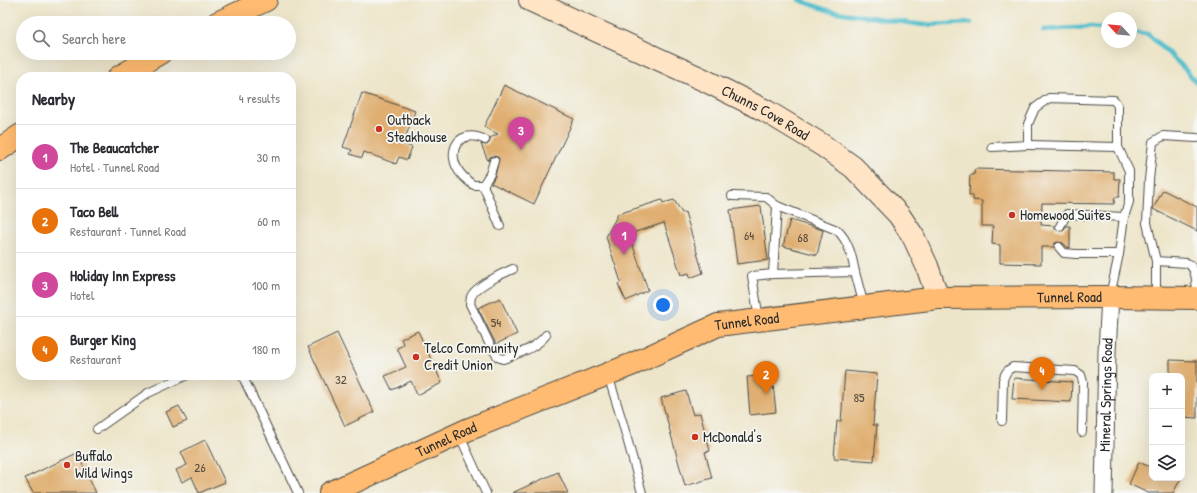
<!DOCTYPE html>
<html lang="en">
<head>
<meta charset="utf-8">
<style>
  :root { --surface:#fff; --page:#f2f2f3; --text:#2b2b33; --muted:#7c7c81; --line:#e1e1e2; --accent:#db2777 }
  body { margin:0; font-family:"Patrick Hand",sans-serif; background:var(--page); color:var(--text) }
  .controls { position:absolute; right:12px; bottom:12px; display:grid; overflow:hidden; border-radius:8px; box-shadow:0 4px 16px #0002 }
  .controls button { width:36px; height:36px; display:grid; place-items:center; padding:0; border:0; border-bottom:1px solid var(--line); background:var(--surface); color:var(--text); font:20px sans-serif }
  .compass { position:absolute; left:1101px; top:12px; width:36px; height:36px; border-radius:50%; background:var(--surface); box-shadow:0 4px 16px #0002; rotate:296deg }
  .you { position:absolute; left:663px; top:305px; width:14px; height:14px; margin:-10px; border:3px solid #fff; border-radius:50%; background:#1a73e8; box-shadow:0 0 0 6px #1a73e833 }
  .badge { display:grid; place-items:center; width:26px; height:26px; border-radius:50%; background:var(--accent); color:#fff; font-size:13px; font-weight:700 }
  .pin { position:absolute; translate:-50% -33px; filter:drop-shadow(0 1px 2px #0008) }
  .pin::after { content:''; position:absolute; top:21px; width:14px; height:12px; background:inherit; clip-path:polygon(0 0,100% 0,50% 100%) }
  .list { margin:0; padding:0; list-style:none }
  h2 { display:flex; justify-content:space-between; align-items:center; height:52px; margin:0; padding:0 16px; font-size:17px }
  h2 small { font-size:13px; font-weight:400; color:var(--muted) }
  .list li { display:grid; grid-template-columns:26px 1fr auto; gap:12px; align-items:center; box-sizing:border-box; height:64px; padding:0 16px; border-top:1px solid var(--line) }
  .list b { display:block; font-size:15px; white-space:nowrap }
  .list p { margin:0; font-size:13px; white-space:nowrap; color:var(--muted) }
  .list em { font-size:13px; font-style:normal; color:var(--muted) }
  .icon { flex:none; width:22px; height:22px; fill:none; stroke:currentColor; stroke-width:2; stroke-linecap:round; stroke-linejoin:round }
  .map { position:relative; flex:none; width:1197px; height:493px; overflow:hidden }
  .search { position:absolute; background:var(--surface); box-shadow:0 4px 16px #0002; left:16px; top:16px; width:280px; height:44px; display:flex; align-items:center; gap:10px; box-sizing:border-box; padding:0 14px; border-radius:22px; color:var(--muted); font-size:15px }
  .panel { position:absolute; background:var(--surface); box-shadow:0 4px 16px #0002; left:16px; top:72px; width:280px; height:308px; border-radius:16px }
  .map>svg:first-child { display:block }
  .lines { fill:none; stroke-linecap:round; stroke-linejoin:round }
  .stream { stroke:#54c0ce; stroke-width:4.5 }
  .building { fill:#dfae6f }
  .service-casing { stroke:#484743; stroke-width:10 }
  .minor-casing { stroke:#484743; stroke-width:19 }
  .secondary-casing { stroke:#484743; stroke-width:24 }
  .primary-casing { stroke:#484743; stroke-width:24 }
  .motorway-casing { stroke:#484743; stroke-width:24 }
  .service { stroke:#fff; stroke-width:8 }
  .minor { stroke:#fff; stroke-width:17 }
  .secondary { stroke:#ffe4c6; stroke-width:22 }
  .primary { stroke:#febb71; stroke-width:22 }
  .motorway { stroke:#febb71; stroke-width:22 }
  .poi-dot { fill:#c8321e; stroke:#f6f6f2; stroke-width:1.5 }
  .labels { text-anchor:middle; stroke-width:3.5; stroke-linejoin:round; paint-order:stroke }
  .number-label { font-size:13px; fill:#584c3c }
  .street-label { font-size:15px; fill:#2b2b2b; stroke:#f6f6f2 }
  .poi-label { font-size:15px; fill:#2b2b2b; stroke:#f6f6f2; text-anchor:start }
</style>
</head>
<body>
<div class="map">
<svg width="1197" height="493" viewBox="0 0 1197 493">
  <rect width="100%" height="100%" fill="#f6f6f2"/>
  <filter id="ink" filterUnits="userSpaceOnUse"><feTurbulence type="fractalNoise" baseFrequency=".025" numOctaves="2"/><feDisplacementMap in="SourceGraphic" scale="8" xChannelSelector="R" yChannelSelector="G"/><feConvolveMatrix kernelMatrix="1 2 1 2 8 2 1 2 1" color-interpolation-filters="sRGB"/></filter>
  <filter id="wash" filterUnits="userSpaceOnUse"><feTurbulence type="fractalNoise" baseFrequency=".012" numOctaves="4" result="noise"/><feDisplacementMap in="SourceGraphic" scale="16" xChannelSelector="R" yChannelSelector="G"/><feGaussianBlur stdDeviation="0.9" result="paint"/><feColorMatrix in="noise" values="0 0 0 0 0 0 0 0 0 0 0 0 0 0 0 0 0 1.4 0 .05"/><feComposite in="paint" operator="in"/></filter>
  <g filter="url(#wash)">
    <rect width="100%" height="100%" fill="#ede5c9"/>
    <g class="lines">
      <g class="stream">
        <path d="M799,0L830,11L923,25L971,23"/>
        <path d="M1043,30L1092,27L1107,29"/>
        <path d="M1131,32L1148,34L1182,66L1197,83"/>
      </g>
    </g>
    <g id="blocks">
      <g class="building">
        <path d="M504,85L574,119L534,204L491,183L495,176L499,159L498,157L493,156L490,157L488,161L481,144L486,145L488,144L490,141V138L498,134L484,127Z"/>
        <path d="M362,93L415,111L403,144L412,147L407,160L399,157L396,164L364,152L362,158L350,154L352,150L343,147Z"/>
        <path d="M975,169L1114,172V179H1120L1119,197H1115L1114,204L1042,203L1041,225L1055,226V229L1060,231H1063L1066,226H1070V248L1067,247L1063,243L1058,242L1055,243L1054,247H1041V264L1000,263V245L992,244L993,226H982V201L973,200V195H969L970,175H974Z"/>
        <path d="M1163,190L1197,207V231L1153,209Z"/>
        <path d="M662,200L663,203L674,200L682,213L685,212L703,273L690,278L689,273L681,275L664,223L629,234L648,290L626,301L618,284L621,282L606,237L618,214Z"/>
        <path d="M761,206L768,260L737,264L730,210Z"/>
        <path d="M790,220L823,230L817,255L783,246Z"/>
        <path d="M500,298L517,334L496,344L478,308Z"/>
        <path d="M418,331L442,383L417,395L411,381L392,390L385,376L406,367L397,348L404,345L401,339Z"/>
        <path d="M337,333L374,412L345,426L308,347Z"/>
        <path d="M1170,360L1197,361V418L1182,417V376H1170Z"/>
        <path d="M845,371L877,374L873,425H877L874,461L834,458L837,421H841Z"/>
        <path d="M772,375L776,412L750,415L747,377Z"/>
        <path d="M1014,378L1072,382L1071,402L1012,399Z"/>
        <path d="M686,391L693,415L700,413L710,451L705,452L712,478L685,486L661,398Z"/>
        <path d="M179,406L187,421L173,427L166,412Z"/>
        <path d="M205,440L225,482L199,493L192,477L182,482L176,470L187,465L181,452Z"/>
        <path d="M77,453L96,493H33L25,478Z"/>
        <path d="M1139,462L1152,468V478H1181L1173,493H1148L1129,484Z"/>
        <path d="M558,472L568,493H512Z"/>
      </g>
    </g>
  </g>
  <g filter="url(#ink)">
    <use href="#blocks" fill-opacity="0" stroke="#484743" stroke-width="1"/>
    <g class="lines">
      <defs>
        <g id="service">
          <path d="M485,140C454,125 443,160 466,179C468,181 471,184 474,185C476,185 480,185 483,185L490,174L494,161"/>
          <path d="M1028,145L1118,147"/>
          <path d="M992,147L1028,145V124L1035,108L1049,98L1114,100L1118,106V147L1129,171V202L1124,217L1119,254L1110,296"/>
          <path d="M483,185L500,226"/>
          <path d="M732,196L766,197L777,206L837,230C849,241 852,257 855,272"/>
          <path d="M1060,226L1067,214L1124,217"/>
          <path d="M1059,247L1064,253L1076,254H1119"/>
          <path d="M1156,261L1187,263C1197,268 1196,282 1197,293"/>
          <path d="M513,269C503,273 474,287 471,297C470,299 471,302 470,304L491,347L498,357L503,359C519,353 535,349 546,335"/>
          <path d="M773,274L777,206"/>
          <path d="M1156,297V261L1147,223L1149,180L1153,142L1163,136L1197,138"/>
          <path d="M759,319L752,276L773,274L855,272L864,306"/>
          <path d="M242,375L298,493"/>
          <path d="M608,375L623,424L642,493"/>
          <path d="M1002,421L1003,380C1005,373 1007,370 1013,367L1075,371L1081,375L1083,382L1082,432"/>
          <path d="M97,429L148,393L187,375"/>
          <path d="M459,434L486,493"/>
        </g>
        <g id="minor">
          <path id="s1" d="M1104,493L1107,352L1110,297"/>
        </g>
        <g id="secondary">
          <path id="s2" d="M530,0L704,80L766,111L822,145L853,167L899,215L913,236L927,266L938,298"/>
        </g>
        <g id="primary">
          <path id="s3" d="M330,493L467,430L633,364L718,325L938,298L1110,297L1197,298"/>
        </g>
        <g id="motorway">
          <path d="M217,23L266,0"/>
          <path d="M119,77L160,53"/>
          <path d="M0,149L21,135"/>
        </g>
      </defs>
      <use href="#service" class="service-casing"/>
      <use href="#minor" class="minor-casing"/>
      <use href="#secondary" class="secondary-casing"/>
      <use href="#primary" class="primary-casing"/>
      <use href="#motorway" class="motorway-casing"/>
      <use href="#service" class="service"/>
      <use href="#minor" class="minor"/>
      <use href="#secondary" class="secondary"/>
      <use href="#primary" class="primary"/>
      <use href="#motorway" class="motorway"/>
    </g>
  </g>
  <g class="poi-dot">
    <circle cx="379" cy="129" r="4"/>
    <circle cx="1012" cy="215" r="4"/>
    <circle cx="416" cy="357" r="4"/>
    <circle cx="695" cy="437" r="4"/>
    <circle cx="67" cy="465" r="4"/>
  </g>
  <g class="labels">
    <g class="number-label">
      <text x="749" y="240">64</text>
      <text x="803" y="242">68</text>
      <text x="496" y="327">54</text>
      <text x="341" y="384">32</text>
      <text x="859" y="402">85</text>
      <text x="200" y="472">26</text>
    </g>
    <g class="street-label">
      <text dy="5" stroke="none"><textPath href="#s2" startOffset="261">Chunns Cove Road</textPath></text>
      <text dy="5" stroke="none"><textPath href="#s3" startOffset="776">Tunnel Road</textPath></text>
      <text dy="5" stroke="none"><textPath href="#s3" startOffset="452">Tunnel Road</textPath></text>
      <text dy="5" stroke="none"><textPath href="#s1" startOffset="98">Mineral Springs Road</textPath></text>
      <text dy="5" stroke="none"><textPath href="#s3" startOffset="128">Tunnel Road</textPath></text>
    </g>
    <g class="poi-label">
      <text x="387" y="125">Outback<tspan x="387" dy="17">Steakhouse</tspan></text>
      <text x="1020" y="220">Homewood Suites</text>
      <text x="424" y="353">Telco Community<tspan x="424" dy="17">Credit Union</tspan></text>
      <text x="703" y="442">McDonald's</text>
      <text x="75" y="461">Buffalo<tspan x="75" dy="17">Wild Wings</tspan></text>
    </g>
  </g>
</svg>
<div class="controls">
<button>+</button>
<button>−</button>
<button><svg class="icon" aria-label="layers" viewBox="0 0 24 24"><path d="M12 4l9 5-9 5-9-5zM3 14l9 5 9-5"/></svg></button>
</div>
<svg class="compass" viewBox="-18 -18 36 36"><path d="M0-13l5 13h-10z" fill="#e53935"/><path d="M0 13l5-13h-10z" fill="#7c7c81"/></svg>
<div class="you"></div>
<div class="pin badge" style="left:624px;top:255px;background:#d1479c">1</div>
<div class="pin badge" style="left:766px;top:394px;background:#e8710a">2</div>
<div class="pin badge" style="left:521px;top:150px;background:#d1479c">3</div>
<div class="pin badge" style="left:1042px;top:390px;background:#e8710a">4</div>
<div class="search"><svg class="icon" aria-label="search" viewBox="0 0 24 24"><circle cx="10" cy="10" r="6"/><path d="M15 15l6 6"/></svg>Search here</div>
<section class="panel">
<h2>Nearby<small>4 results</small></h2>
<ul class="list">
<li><span class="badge" style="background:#d1479c">1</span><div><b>The Beaucatcher</b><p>Hotel · Tunnel Road</p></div><em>30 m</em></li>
<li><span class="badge" style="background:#e8710a">2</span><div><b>Taco Bell</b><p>Restaurant · Tunnel Road</p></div><em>60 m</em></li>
<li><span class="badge" style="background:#d1479c">3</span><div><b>Holiday Inn Express</b><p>Hotel</p></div><em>100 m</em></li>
<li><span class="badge" style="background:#e8710a">4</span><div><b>Burger King</b><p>Restaurant</p></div><em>180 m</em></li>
</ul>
</section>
</div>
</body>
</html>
